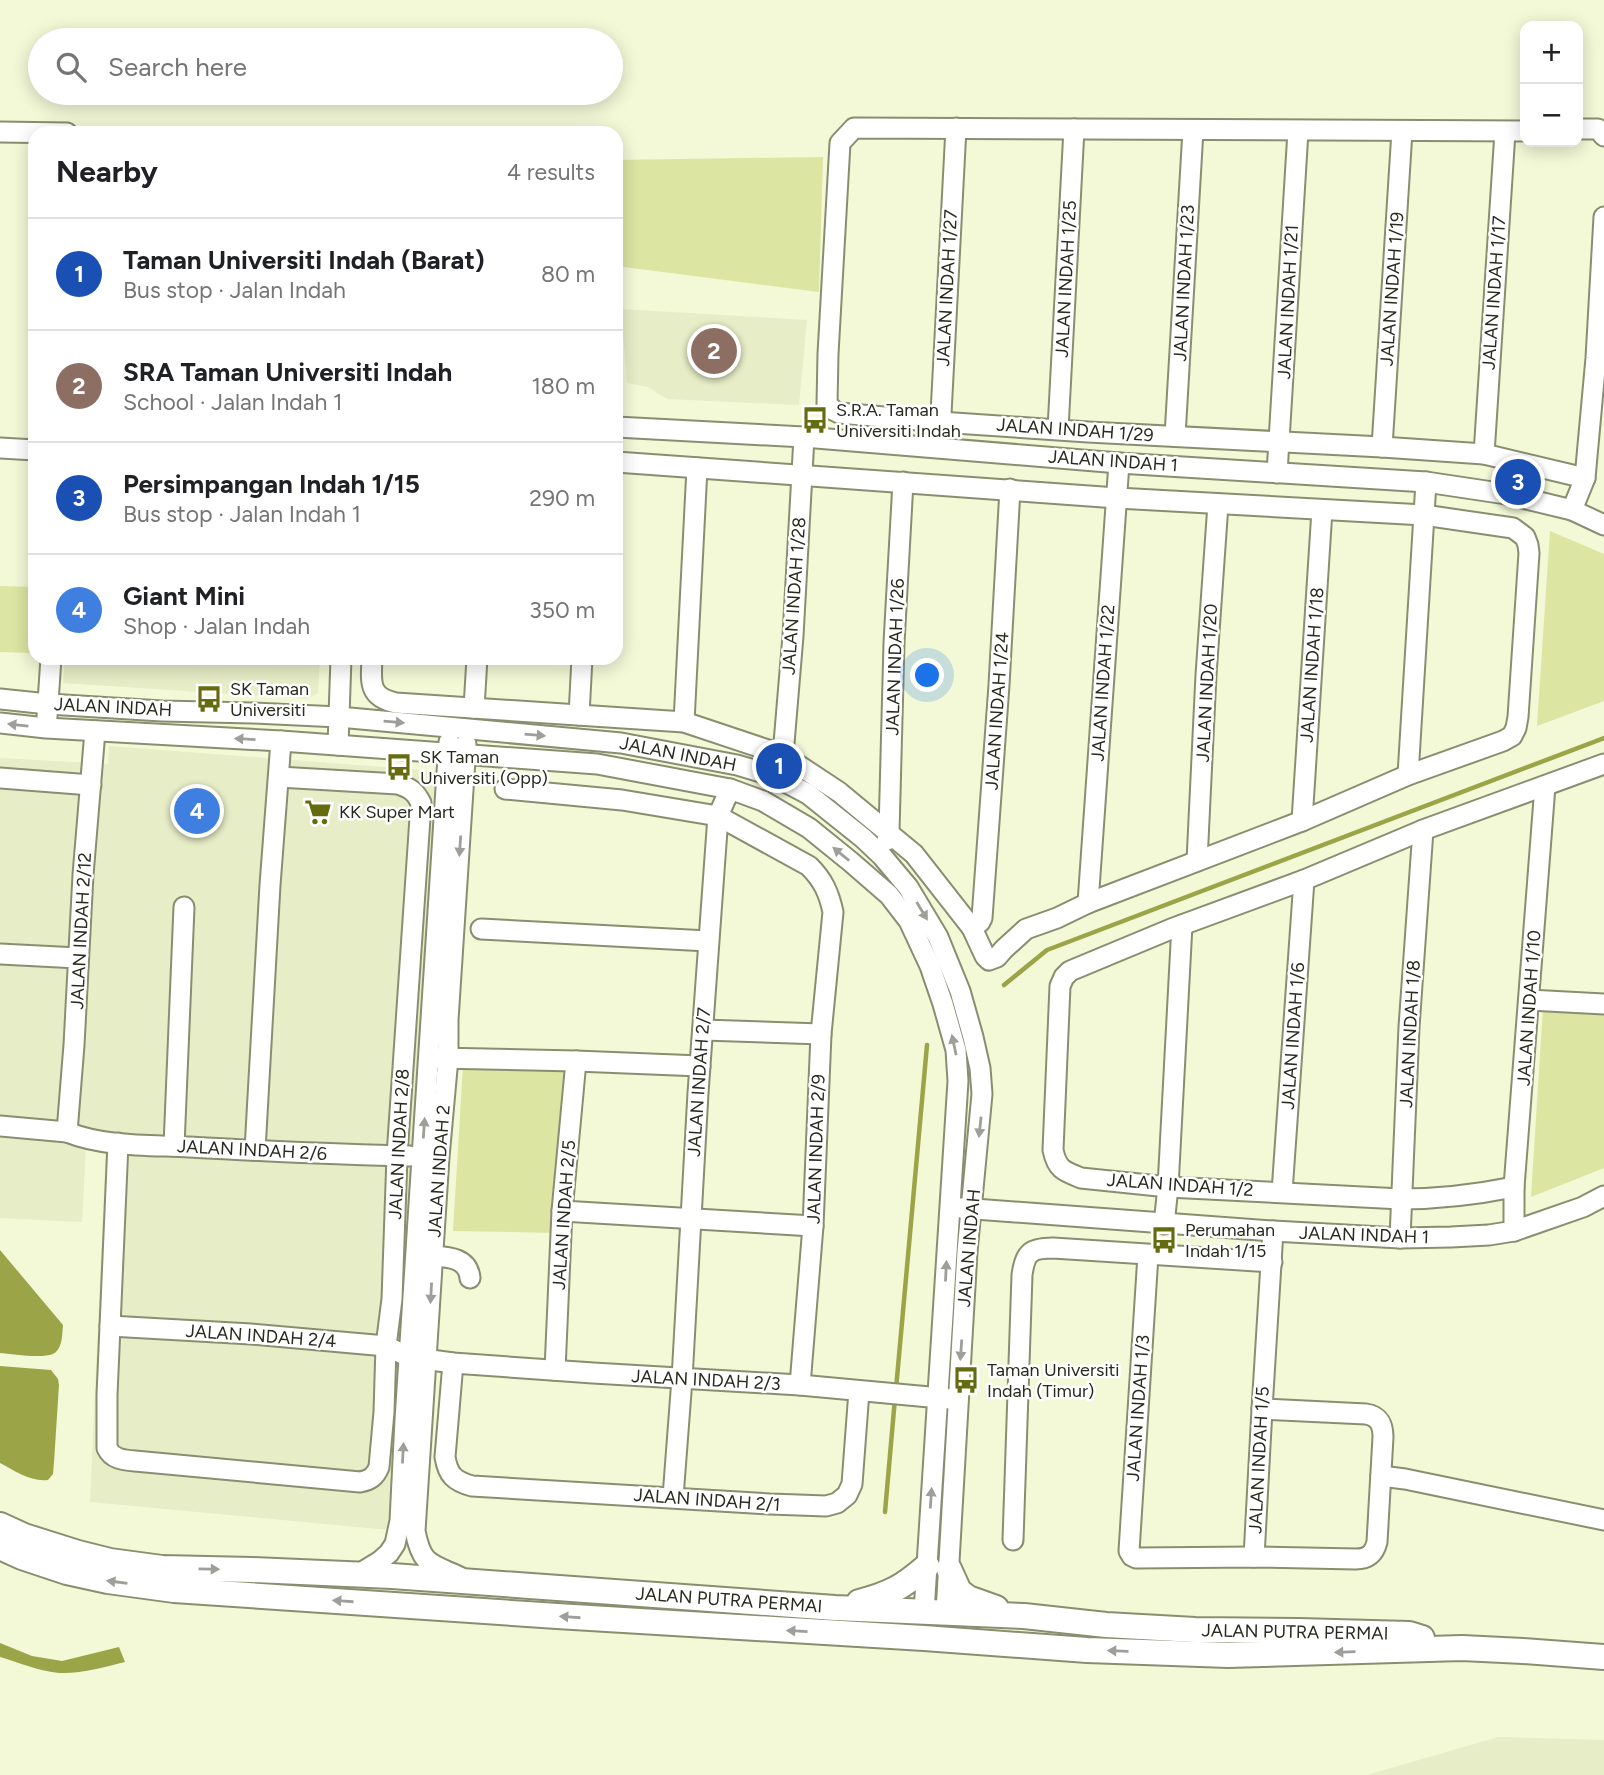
<!DOCTYPE html>
<html lang="en">
<head>
<meta charset="utf-8">
<style>
  :root { --surface:#fff; --page:#f2f2f2; --text:#202124; --muted:#757577; --line:#e0e0e0; --accent:#ea580c }
  body { margin:0; font-family:Figtree,sans-serif; background:var(--page); color:var(--text) }
  .controls { position:absolute; right:21px; top:21px; display:grid; overflow:hidden; border-radius:14px; box-shadow:0 4px 18px #0003 }
  .controls button { width:63px; height:63px; display:grid; place-items:center; padding:0; border:0; border-bottom:2px solid var(--line); background:var(--surface); color:var(--text); font:35px sans-serif }
  .you { position:absolute; left:928px; top:676px; width:24px; height:24px; margin:-18px; border:5px solid #fff; border-radius:50%; background:#1a73e8; box-shadow:0 0 0 10px #1a73e833 }
  .badge { display:grid; place-items:center; width:46px; height:46px; border-radius:50%; background:var(--accent); color:#fff; font-size:23px; font-weight:700 }
  .pin { position:absolute; translate:-50% -50%; border:4px solid #fff; box-shadow:0 2px 7px #0006 }
  .list { margin:0; padding:0; list-style:none }
  h2 { display:flex; justify-content:space-between; align-items:center; height:91px; margin:0; padding:0 28px; font-size:30px }
  h2 small { font-size:23px; font-weight:400; color:var(--muted) }
  .list li { display:grid; grid-template-columns:46px 1fr auto; gap:21px; align-items:center; box-sizing:border-box; height:112px; padding:0 28px; border-top:2px solid var(--line) }
  .list b { display:block; font-size:26px; white-space:nowrap }
  .list p { margin:0; font-size:23px; white-space:nowrap; color:var(--muted) }
  .list em { font-size:23px; font-style:normal; color:var(--muted) }
  .icon { flex:none; width:38px; height:38px; fill:none; stroke:currentColor; stroke-width:2; stroke-linecap:round; stroke-linejoin:round }
  .map { position:relative; flex:none; width:1604px; height:1775px; overflow:hidden }
  .search { position:absolute; background:var(--surface); box-shadow:0 4px 18px #0003; left:28px; top:28px; width:595px; height:77px; display:flex; align-items:center; gap:18px; box-sizing:border-box; padding:0 24px; border-radius:38px; color:var(--muted); font-size:26px }
  .panel { position:absolute; background:var(--surface); box-shadow:0 4px 18px #0003; left:28px; top:126px; width:595px; height:539px; border-radius:21px }
  .map>svg:first-child { display:block }
  .built { fill:#e7edc6 }
  .green { fill:#dce5a2 }
  .water { fill:#9ba548 }
  .lines { fill:none; stroke-linecap:round; stroke-linejoin:round }
  .stream { stroke:#9ba548; stroke-width:4.5 }
  .minor-casing { stroke:#898e70; stroke-width:23 }
  .major-casing { stroke:#898e70; stroke-width:28 }
  .minor { stroke:#fff; stroke-width:19 }
  .major { stroke:#fff; stroke-width:24 }
  .oneway { fill:#9e9f9a }
  .labels { text-anchor:middle; stroke-width:5; stroke-linejoin:round; paint-order:stroke }
  .street-label { font-size:18px; fill:#282a1e; stroke:#fff }
  .poi-label { font-size:18px; fill:#282a1e; stroke:#fff; text-anchor:start }
</style>
</head>
<body>
<div class="map">
<svg width="1604" height="1775" viewBox="0 0 1604 1775">
  <rect width="100%" height="100%" fill="#f3f8d7"/>
  <g class="built">
    <path d="M621,309L807,320L799,405L667,399L648,387L627,383Z"/>
    <path d="M65,658H320L318,693L307,699L63,683Z"/>
    <path d="M109,746L436,771L389,1530L90,1502L106,1147L86,1146L82,1222L0,1218V758L108,764Z"/>
    <path d="M1498,1737L1604,1740V1775H1367Z"/>
  </g>
  <g class="green">
    <path d="M823,157L819,292L616,266V160Z"/>
    <path d="M1550,531L1604,554V701L1537,726Z"/>
    <path d="M0,586L35,587L33,653L0,652Z"/>
    <path d="M1543,1008L1604,1013V1168L1531,1197Z"/>
    <path d="M463,1066L569,1068L558,1233L453,1231Z"/>
  </g>
  <g class="water">
    <path d="M0,1250L63,1325C62,1333 63,1345 56,1352C47,1360 13,1354 0,1353Z"/>
    <path d="M0,1366L51,1370L58,1379L59,1385L54,1462L53,1474L48,1480C31,1482 15,1471 0,1463Z"/>
    <path d="M0,1643L32,1656L62,1661L119,1647L125,1662C105,1667 81,1674 59,1673C39,1671 20,1663 0,1657Z"/>
  </g>
  <g class="lines">
    <g class="stream">
      <path d="M1004,985L1047,950L1604,738"/>
      <path d="M896,1389L927,1045"/>
      <path d="M885,1512L895,1398"/>
    </g>
    <defs>
      <g id="minor">
        <path d="M1578,129H1598L1604,136"/>
        <path d="M1525,131L854,128L840,143L828,354L827,404L833,410L839,413L940,422L1088,432L1382,447L1484,454L1585,478"/>
        <path d="M0,132L67,133"/>
        <path d="M616,427L804,437L1119,463L1426,482L1506,494L1572,510L1604,525"/>
        <path d="M1058,429L1074,129"/>
        <path d="M940,433L956,128"/>
        <path d="M1175,436L1193,130"/>
        <path d="M1382,447L1402,131"/>
        <path d="M0,448L35,450"/>
        <path d="M1484,454L1505,132"/>
        <path d="M1277,473L1298,131"/>
        <path d="M1572,510L1585,478L1596,358L1604,217"/>
        <path d="M372,658C371,682 368,697 396,703L684,722L783,755L839,792L914,854L972,928L985,956L989,960L997,957L1004,949L1026,929L1057,918L1088,903L1302,821L1408,775L1503,741L1512,736L1516,728L1518,717L1529,553L1528,545L1525,537L1513,528L1424,515L1117,498L616,462"/>
        <path d="M0,699L48,704L162,711L253,713L339,717L621,743L737,765L774,776L808,794L863,838L882,856L908,887L938,937L960,991L973,1037L980,1068L982,1094L967,1252L946,1613"/>
        <path d="M474,708L477,658"/>
        <path d="M579,715L582,658"/>
        <path d="M47,717L51,658"/>
        <path d="M684,722L697,468"/>
        <path d="M0,723L46,728L281,741L597,764L730,789L763,801L809,828L851,862L889,895L909,921L930,966L943,1004L956,1050L958,1081L924,1612"/>
        <path d="M338,745L341,658"/>
        <path d="M783,755L793,636L804,437"/>
        <path d="M1408,775L1426,482"/>
        <path d="M0,778L91,785"/>
        <path d="M505,789L622,800L718,816L809,866C823,880 829,893 833,912L821,1034L813,1226L800,1385"/>
        <path d="M1302,821L1322,510"/>
        <path d="M887,840L889,832L894,643L903,482"/>
        <path d="M1197,861L1206,675L1218,504"/>
        <path d="M1088,903L1119,463"/>
        <path d="M972,928L980,922L982,918L999,685L1010,489"/>
        <path d="M481,929L708,941"/>
        <path d="M0,954L78,958"/>
        <path d="M1529,1000L1604,1004"/>
        <path d="M703,1030L821,1034"/>
        <path d="M437,1058L576,1061L700,1066"/>
        <path d="M0,1126L67,1132C104,1147 150,1145 189,1147C263,1151 337,1155 410,1156"/>
        <path d="M67,1132L74,1045L83,875L95,731"/>
        <path d="M118,1143L107,1395V1448C112,1459 123,1460 135,1461L360,1482C370,1480 375,1477 379,1467L384,1412L386,1346L392,1299L397,1156L421,803C415,791 410,788 398,784L279,777"/>
        <path d="M174,1146L184,907"/>
        <path d="M255,1150L270,885L281,741"/>
        <path d="M1514,1187C1474,1195 1442,1199 1401,1199L1168,1187L1081,1178C1063,1171 1057,1169 1053,1150L1060,986L1064,977L1070,971L1171,929L1304,880L1423,830L1604,764"/>
        <path d="M1282,1192L1304,880"/>
        <path d="M961,1208L1273,1231L1400,1238L1451,1237L1489,1235L1514,1231L1583,1207L1604,1196"/>
        <path d="M562,1211L813,1226"/>
        <path d="M1164,1224L1168,1187L1182,925"/>
        <path d="M1514,1231V1187L1545,786"/>
        <path d="M1400,1238L1409,1027L1423,830"/>
        <path d="M1148,1255L1129,1551L1132,1556L1136,1558L1254,1557L1356,1559C1368,1559 1374,1554 1377,1542L1383,1437C1383,1425 1379,1416 1366,1414L1262,1409"/>
        <path d="M433,1256C449,1257 468,1258 470,1278"/>
        <path d="M110,1326L251,1334L386,1346L409,1357L453,1363L593,1373L800,1385L951,1399"/>
        <path d="M453,1363L445,1457C448,1475 454,1481 472,1486L770,1504L826,1506L837,1503L847,1495L852,1484L859,1391"/>
        <path d="M555,1370L562,1211L576,1061"/>
        <path d="M1381,1476L1405,1479L1604,1520"/>
        <path d="M673,1497L682,1379L698,1093L718,816L730,789"/>
        <path d="M1013,1540L1022,1275C1025,1253 1030,1248 1053,1248L1272,1262"/>
        <path d="M1254,1557L1262,1409L1273,1231"/>
        <path d="M357,1575L380,1561L389,1553L395,1544L400,1521L405,1420L449,742"/>
        <path d="M460,1577C430,1563 422,1566 415,1531L439,1157L448,1058V1020L466,744"/>
      </g>
      <g id="major">
        <path d="M0,1525L24,1536L78,1553L110,1561L162,1568L252,1570L392,1576L835,1608L1024,1616L1106,1625L1195,1630L1299,1631L1409,1634L1422,1638"/>
        <path d="M0,1547L22,1557L67,1572L108,1581L174,1590L557,1616L924,1638L1087,1650L1228,1655L1462,1648L1523,1651L1604,1657"/>
        <path d="M949,1569L959,1591L968,1598L996,1608"/>
        <path d="M859,1602C890,1594 903,1587 927,1566"/>
      </g>
    </defs>
    <use href="#minor" class="minor-casing"/>
    <use href="#major" class="major-casing"/>
    <use href="#minor" class="minor"/>
    <use href="#major" class="major"/>
  </g>
  <defs><path id="oneway-solid" d="M-6-.8H1V-3.2L6.5 0L1 3.2V.8H-6Z" transform="scale(1.75)"/></defs>
  <g class="oneway">
    <use href="#oneway-solid" transform="translate(394 722) rotate(5)"/>
    <use href="#oneway-solid" transform="translate(18 725) rotate(-174)"/>
    <use href="#oneway-solid" transform="translate(535 735) rotate(5)"/>
    <use href="#oneway-solid" transform="translate(245 739) rotate(-177)"/>
    <use href="#oneway-solid" transform="translate(460 846) rotate(94)"/>
    <use href="#oneway-solid" transform="translate(841 854) rotate(-141)"/>
    <use href="#oneway-solid" transform="translate(922 911) rotate(59)"/>
    <use href="#oneway-solid" transform="translate(954 1045) rotate(-102)"/>
    <use href="#oneway-solid" transform="translate(980 1127) rotate(96)"/>
    <use href="#oneway-solid" transform="translate(424 1128) rotate(-86)"/>
    <use href="#oneway-solid" transform="translate(946 1271) rotate(-87)"/>
    <use href="#oneway-solid" transform="translate(431 1293) rotate(93)"/>
    <use href="#oneway-solid" transform="translate(961 1350) rotate(94)"/>
    <use href="#oneway-solid" transform="translate(403 1453) rotate(-87)"/>
    <use href="#oneway-solid" transform="translate(931 1498) rotate(-86)"/>
    <use href="#oneway-solid" transform="translate(209 1569) rotate(1)"/>
    <use href="#oneway-solid" transform="translate(117 1582) rotate(-172)"/>
    <use href="#oneway-solid" transform="translate(343 1601) rotate(-176)"/>
    <use href="#oneway-solid" transform="translate(570 1617) rotate(-176)"/>
    <use href="#oneway-solid" transform="translate(797 1631) rotate(-177)"/>
    <use href="#oneway-solid" transform="translate(1118 1651) rotate(-178)"/>
    <use href="#oneway-solid" transform="translate(1345 1652) rotate(178)"/>
  </g>
  <defs>
    <symbol id="bus-bare" viewBox="-9 -9 18 18"><path d="M-5-6H5V4H4V6H2V4H-2V6H-4V4H-5ZM-3.5-4V0h7V-4ZM-3.5 1.2v1.5H-2V1.2ZM2 1.2v1.5H3.5V1.2Z" fill="#656c10" stroke="#fff" stroke-width="2.5" paint-order="stroke"/></symbol>
    <symbol id="supermarket-bare" viewBox="-9 -9 18 18"><path d="M-6-5.5h2.5l.6 2H6L4.5 2H-2.5L-4.4-4H-6ZM-1.5 3.2a1.3 1.3 0 1 0 .1 0ZM3 3.2a1.3 1.3 0 1 0 .1 0Z" fill="#656c10" stroke="#fff" stroke-width="2.5" paint-order="stroke"/></symbol>
  </defs>
  <g fill-rule="evenodd">
    <use href="#bus-bare" x="796" y="401" width="38" height="38"/>
    <use href="#bus-bare" x="190" y="680" width="38" height="38"/>
    <use href="#bus-bare" x="380" y="748" width="38" height="38"/>
    <use href="#supermarket-bare" x="299" y="793" width="38" height="38"/>
    <use href="#bus-bare" x="1145" y="1221" width="38" height="38"/>
    <use href="#bus-bare" x="947" y="1361" width="38" height="38"/>
  </g>
  <g class="labels">
    <g class="street-label">
      <text transform="translate(1066 279) rotate(-87)" y="6">JALAN INDAH 1/25</text>
      <text transform="translate(1184 283) rotate(-87)" y="6">JALAN INDAH 1/23</text>
      <text transform="translate(947 288) rotate(-87)" y="6">JALAN INDAH 1/27</text>
      <text transform="translate(1392 289) rotate(-86)" y="6">JALAN INDAH 1/19</text>
      <text transform="translate(1494 293) rotate(-86)" y="6">JALAN INDAH 1/17</text>
      <text transform="translate(1288 302) rotate(-87)" y="6">JALAN INDAH 1/21</text>
      <text transform="translate(1075 430) rotate(4)" y="6">JALAN INDAH 1/29</text>
      <text transform="translate(1113 461) rotate(4)" y="6">JALAN INDAH 1</text>
      <text transform="translate(794 596) rotate(-86)" y="6">JALAN INDAH 1/28</text>
      <text transform="translate(895 657) rotate(-88)" y="6">JALAN INDAH 1/26</text>
      <text transform="translate(1312 665) rotate(-86)" y="6">JALAN INDAH 1/18</text>
      <text transform="translate(1103 683) rotate(-86)" y="6">JALAN INDAH 1/22</text>
      <text transform="translate(1207 683) rotate(-87)" y="6">JALAN INDAH 1/20</text>
      <text transform="translate(113 707) rotate(3)" y="6">JALAN INDAH</text>
      <text transform="translate(997 711) rotate(-86)" y="6">JALAN INDAH 1/24</text>
      <text transform="translate(678 754) rotate(11)" y="6">JALAN INDAH</text>
      <text transform="translate(81 931) rotate(-87)" y="6">JALAN INDAH 2/12</text>
      <text transform="translate(1529 1008) rotate(-86)" y="6">JALAN INDAH 1/10</text>
      <text transform="translate(1410 1034) rotate(-87)" y="6">JALAN INDAH 1/8</text>
      <text transform="translate(1293 1036) rotate(-86)" y="6">JALAN INDAH 1/6</text>
      <text transform="translate(699 1082) rotate(-86)" y="6">JALAN INDAH 2/7</text>
      <text transform="translate(399 1144) rotate(-87)" y="6">JALAN INDAH 2/8</text>
      <text transform="translate(816 1149) rotate(-88)" y="6">JALAN INDAH 2/9</text>
      <text transform="translate(252 1150) rotate(3)" y="6">JALAN INDAH 2/6</text>
      <text transform="translate(439 1171) rotate(-86)" y="6">JALAN INDAH 2</text>
      <text transform="translate(1180 1185) rotate(4)" y="6">JALAN INDAH 1/2</text>
      <text transform="translate(564 1215) rotate(-86)" y="6">JALAN INDAH 2/5</text>
      <text transform="translate(1364 1235) rotate(2)" y="6">JALAN INDAH 1</text>
      <text transform="translate(969 1248) rotate(-85)" y="6">JALAN INDAH</text>
      <text transform="translate(261 1336) rotate(4)" y="6">JALAN INDAH 2/4</text>
      <text transform="translate(706 1380) rotate(3)" y="6">JALAN INDAH 2/3</text>
      <text transform="translate(1138 1408) rotate(-86)" y="6">JALAN INDAH 1/3</text>
      <text transform="translate(1259 1460) rotate(-87)" y="6">JALAN INDAH 1/5</text>
      <text transform="translate(707 1500) rotate(4)" y="6">JALAN INDAH 2/1</text>
      <text transform="translate(729 1600) rotate(4)" y="6">JALAN PUTRA PERMAI</text>
      <text transform="translate(1295 1632) rotate(1)" y="6">JALAN PUTRA PERMAI</text>
    </g>
    <g class="poi-label">
      <text x="836" y="416">S.R.A. Taman<tspan x="836" dy="21">Universiti Indah</tspan></text>
      <text x="230" y="695">SK Taman<tspan x="230" dy="21">Universiti</tspan></text>
      <text x="420" y="763">SK Taman<tspan x="420" dy="21">Universiti (Opp)</tspan></text>
      <text x="339" y="818">KK Super Mart</text>
      <text x="1185" y="1236">Perumahan<tspan x="1185" dy="21">Indah 1/15</tspan></text>
      <text x="987" y="1376">Taman Universiti<tspan x="987" dy="21">Indah (Timur)</tspan></text>
    </g>
  </g>
</svg>
<div class="controls">
<button>+</button>
<button>−</button>
</div>
<div class="you"></div>
<div class="pin badge" style="left:779px;top:766px;background:#1a4fb4">1</div>
<div class="pin badge" style="left:714px;top:351px;background:#8d6e63">2</div>
<div class="pin badge" style="left:1518px;top:482px;background:#1a4fb4">3</div>
<div class="pin badge" style="left:197px;top:811px;background:#3f7fe0">4</div>
<div class="search"><svg class="icon" aria-label="search" viewBox="0 0 24 24"><circle cx="10" cy="10" r="6"/><path d="M15 15l6 6"/></svg>Search here</div>
<section class="panel">
<h2>Nearby<small>4 results</small></h2>
<ul class="list">
<li><span class="badge" style="background:#1a4fb4">1</span><div><b>Taman Universiti Indah (Barat)</b><p>Bus stop · Jalan Indah</p></div><em>80 m</em></li>
<li><span class="badge" style="background:#8d6e63">2</span><div><b>SRA Taman Universiti Indah</b><p>School · Jalan Indah 1</p></div><em>180 m</em></li>
<li><span class="badge" style="background:#1a4fb4">3</span><div><b>Persimpangan Indah 1/15</b><p>Bus stop · Jalan Indah 1</p></div><em>290 m</em></li>
<li><span class="badge" style="background:#3f7fe0">4</span><div><b>Giant Mini</b><p>Shop · Jalan Indah</p></div><em>350 m</em></li>
</ul>
</section>
</div>
</body>
</html>
